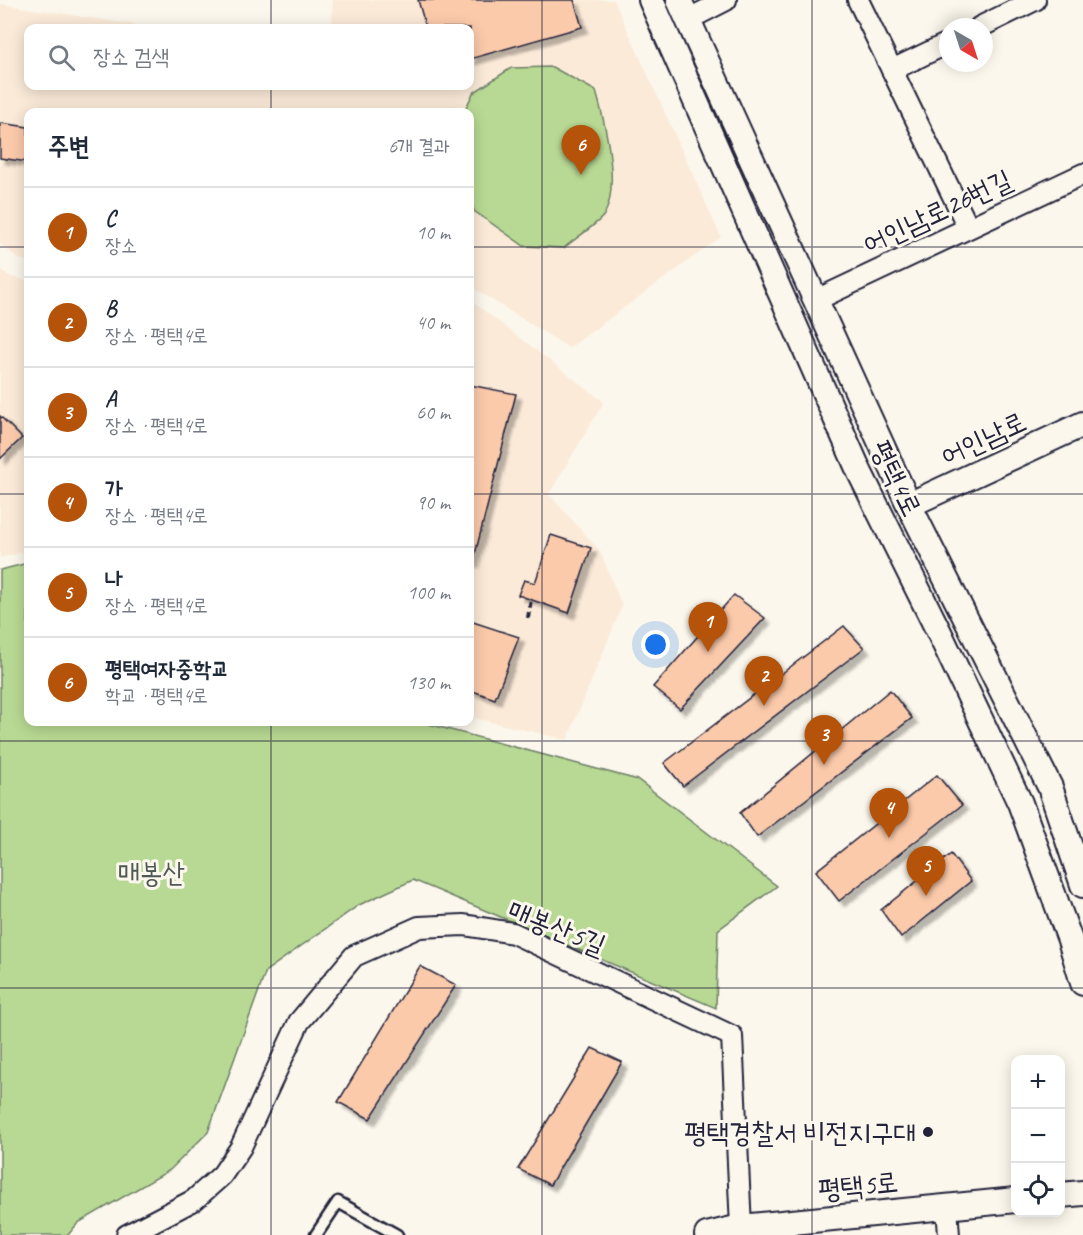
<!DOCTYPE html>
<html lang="ko">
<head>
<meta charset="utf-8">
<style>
  :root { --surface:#fff; --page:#f6f6f7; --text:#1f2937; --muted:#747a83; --line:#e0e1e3; --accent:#b45309 }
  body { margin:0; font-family:Caveat,"Poor Story",sans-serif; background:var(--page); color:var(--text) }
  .controls { position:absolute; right:18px; bottom:18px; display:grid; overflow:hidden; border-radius:12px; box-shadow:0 3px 15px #0003 }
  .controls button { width:54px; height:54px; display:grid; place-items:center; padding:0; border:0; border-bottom:2px solid var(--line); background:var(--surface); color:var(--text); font:30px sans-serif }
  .compass { position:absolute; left:939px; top:18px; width:54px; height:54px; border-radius:50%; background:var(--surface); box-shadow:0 3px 15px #0003; rotate:141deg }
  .you { position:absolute; left:656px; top:645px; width:21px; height:21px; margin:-15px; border:4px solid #fff; border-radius:50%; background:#1a73e8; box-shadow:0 0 0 9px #1a73e833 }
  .badge { display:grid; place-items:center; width:39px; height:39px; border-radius:50%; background:var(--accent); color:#fff; font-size:20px; font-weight:700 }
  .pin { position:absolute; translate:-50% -50px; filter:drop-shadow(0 2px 3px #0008) }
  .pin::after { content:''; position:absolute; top:32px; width:21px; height:18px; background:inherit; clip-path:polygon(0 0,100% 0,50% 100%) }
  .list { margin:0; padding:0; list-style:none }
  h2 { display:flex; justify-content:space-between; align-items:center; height:78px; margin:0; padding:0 24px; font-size:26px }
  h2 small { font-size:20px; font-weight:400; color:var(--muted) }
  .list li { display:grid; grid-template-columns:39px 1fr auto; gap:18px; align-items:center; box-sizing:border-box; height:90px; padding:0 24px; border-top:2px solid var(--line) }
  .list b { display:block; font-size:22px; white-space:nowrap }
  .list p { margin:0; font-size:20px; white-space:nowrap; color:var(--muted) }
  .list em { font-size:20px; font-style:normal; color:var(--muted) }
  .icon { flex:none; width:33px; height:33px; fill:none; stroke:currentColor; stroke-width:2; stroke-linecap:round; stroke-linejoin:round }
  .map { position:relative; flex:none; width:1083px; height:1235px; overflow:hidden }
  .search { position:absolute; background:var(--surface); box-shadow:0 3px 15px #0003; left:24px; top:24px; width:450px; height:66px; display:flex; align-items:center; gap:15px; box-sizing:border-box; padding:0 21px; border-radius:12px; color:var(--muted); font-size:22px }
  .panel { position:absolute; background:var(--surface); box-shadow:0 3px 15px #0003; left:24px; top:108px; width:450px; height:618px; border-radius:12px }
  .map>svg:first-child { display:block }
  .built { fill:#fbead8 }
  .green { fill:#b8d993; stroke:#6d7e67; stroke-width:1.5 }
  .building { fill:#fbcaab; stroke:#22223b; stroke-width:1.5; filter:url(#shadow) }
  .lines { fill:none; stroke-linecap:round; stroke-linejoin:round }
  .service-casing { stroke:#22223b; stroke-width:15 }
  .minor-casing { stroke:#22223b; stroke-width:24 }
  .tertiary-casing { stroke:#22223b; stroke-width:28 }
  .path { stroke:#22223b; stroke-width:4; stroke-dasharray:6 4.5; stroke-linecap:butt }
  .service { stroke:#fbf7ec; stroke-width:10 }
  .minor { stroke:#fbf7ec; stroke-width:20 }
  .tertiary { stroke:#fbf7ec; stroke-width:24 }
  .grid { fill:none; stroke:#22223b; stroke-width:1.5; stroke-opacity:0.55 }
  .poi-dot { fill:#22223b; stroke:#fbf7ec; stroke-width:2 }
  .labels { text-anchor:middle; stroke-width:6; stroke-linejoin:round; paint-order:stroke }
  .street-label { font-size:28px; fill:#22223b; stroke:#fbf7ec }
  .park-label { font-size:28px; fill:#4f5955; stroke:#fbf7ec }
  .poi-label { font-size:28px; fill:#22223b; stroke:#fbf7ec; text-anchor:end }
</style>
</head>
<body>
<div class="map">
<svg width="1083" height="1235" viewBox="0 0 1083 1235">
  <defs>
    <filter id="shadow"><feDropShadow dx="5.5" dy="5.5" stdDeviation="1.5" flood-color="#0004"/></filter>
  </defs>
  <rect width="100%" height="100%" fill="#fbf7ec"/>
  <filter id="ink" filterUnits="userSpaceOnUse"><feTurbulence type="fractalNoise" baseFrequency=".0167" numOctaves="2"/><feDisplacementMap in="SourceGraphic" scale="12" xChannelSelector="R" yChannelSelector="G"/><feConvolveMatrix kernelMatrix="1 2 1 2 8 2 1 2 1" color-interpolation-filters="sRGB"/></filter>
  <g filter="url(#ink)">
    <g class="built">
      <path d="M333,0H614L721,237L569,348L470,286V112H28V261L19,259L0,244V4L156,28H28V86H470V28H332Z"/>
      <path d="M0,268L9,276L28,281V551L0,558Z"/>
      <path d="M470,300L604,402L549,494L600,551L622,606L567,740L470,717Z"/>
    </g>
    <g class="green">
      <path d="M552,67L596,91C605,123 621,185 604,215C599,223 572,241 564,248L524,246L474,211L470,194V112H464L473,93L511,68Z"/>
      <path d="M28,563V722H421L638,780L777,886L718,930L716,1008L413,880L359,905L266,971L208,1132L170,1170L78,1223L68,1235H0V570Z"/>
    </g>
    <g class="building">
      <path d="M418,0H574L582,27L470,59V28H426Z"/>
      <path d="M0,123L28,127V162L0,158Z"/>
      <path d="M470,385L516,394L473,562L470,561Z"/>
      <path d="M0,416L22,438L0,459Z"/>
      <path d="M551,535L591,548L569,613L518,595L524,580L535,583Z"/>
      <path d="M734,595L765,618L680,709L653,687Z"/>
      <path d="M470,621L519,637L495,699L470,690Z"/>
      <path d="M844,626L864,648L683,786L664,763Z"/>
      <path d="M890,690L912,718L757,837L740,813Z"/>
      <path d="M937,775L962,805L839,901L816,871Z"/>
      <path d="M951,854L971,881L901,938L881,910Z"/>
      <path d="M420,966L456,985L370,1119L338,1102Z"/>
      <path d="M592,1048L622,1062L550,1185L518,1169Z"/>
    </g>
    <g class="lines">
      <defs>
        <path id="service" d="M316,1235L338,1202L397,1235"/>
        <g id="minor">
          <path d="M858,0L968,227"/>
          <path d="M687,20L726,0"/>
          <path d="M980,27L1035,0"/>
          <path d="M892,70L948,43"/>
          <path d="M816,300L1083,174"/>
          <path d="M947,1207L949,1235"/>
          <path d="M127,1235L194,1200L222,1175L241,1147L299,1022L354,956L419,927L464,925L513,933L732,1036L741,1227"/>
        </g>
        <g id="tertiary">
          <path d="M651,0L860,473L939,632L1020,803L1070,940L1083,983"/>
          <path d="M679,0L909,505L1050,787L1083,885"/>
          <path d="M909,505L1083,424"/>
          <path d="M1060,1195L1083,1193"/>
          <path d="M707,1235L741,1227L1016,1200"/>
        </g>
      </defs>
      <use href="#service" class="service-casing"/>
      <use href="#minor" class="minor-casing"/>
      <use href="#tertiary" class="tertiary-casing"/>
      <path class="path" d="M528,618L531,599"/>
      <use href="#service" class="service"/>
      <use href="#minor" class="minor"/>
      <use href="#tertiary" class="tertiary"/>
    </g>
  </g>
  <path class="grid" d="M271,0V28M542,0V1235M812,0V1235M271,86V112M0,247H28M470,247H1083M0,494H28M470,494H1083M271,722V1235M0,741H1083M0,988H1083"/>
  <circle class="poi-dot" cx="928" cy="1132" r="6"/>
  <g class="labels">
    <g class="street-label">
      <text transform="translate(937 211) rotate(-25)" y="10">어인남로26번길</text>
      <text transform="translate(983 438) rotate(-25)" y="10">어인남로</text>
      <text transform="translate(897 478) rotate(64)" y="10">평택4로</text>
      <text transform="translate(557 927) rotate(22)" y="10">매봉산5길</text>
      <text transform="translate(858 1185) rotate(-6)" y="10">평택5로</text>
    </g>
    <g class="park-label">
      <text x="151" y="882">매봉산</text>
    </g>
    <g class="poi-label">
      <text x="916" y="1142">평택경찰서 비전지구대</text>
    </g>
  </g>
</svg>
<div class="controls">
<button>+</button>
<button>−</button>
<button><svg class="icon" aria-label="locate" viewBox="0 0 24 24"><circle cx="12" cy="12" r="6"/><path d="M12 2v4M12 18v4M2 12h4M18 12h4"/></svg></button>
</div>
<svg class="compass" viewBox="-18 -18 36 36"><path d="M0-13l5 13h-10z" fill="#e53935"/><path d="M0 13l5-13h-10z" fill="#747a83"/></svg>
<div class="you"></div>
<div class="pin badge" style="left:708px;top:652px">1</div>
<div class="pin badge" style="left:764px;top:706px">2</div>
<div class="pin badge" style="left:824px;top:765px">3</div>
<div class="pin badge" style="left:889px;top:838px">4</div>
<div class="pin badge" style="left:926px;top:896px">5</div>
<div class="pin badge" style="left:581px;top:175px">6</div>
<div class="search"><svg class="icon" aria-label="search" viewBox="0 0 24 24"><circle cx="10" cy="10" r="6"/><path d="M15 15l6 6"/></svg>장소 검색</div>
<section class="panel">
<h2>주변<small>6개 결과</small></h2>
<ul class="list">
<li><span class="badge">1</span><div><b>C</b><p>장소</p></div><em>10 m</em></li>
<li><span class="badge">2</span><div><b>B</b><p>장소 · 평택4로</p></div><em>40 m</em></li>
<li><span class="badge">3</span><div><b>A</b><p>장소 · 평택4로</p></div><em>60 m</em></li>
<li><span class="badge">4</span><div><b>가</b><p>장소 · 평택4로</p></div><em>90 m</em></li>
<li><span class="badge">5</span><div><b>나</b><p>장소 · 평택4로</p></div><em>100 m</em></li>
<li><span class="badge">6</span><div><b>평택여자중학교</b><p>학교 · 평택4로</p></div><em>130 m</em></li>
</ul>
</section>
</div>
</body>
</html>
